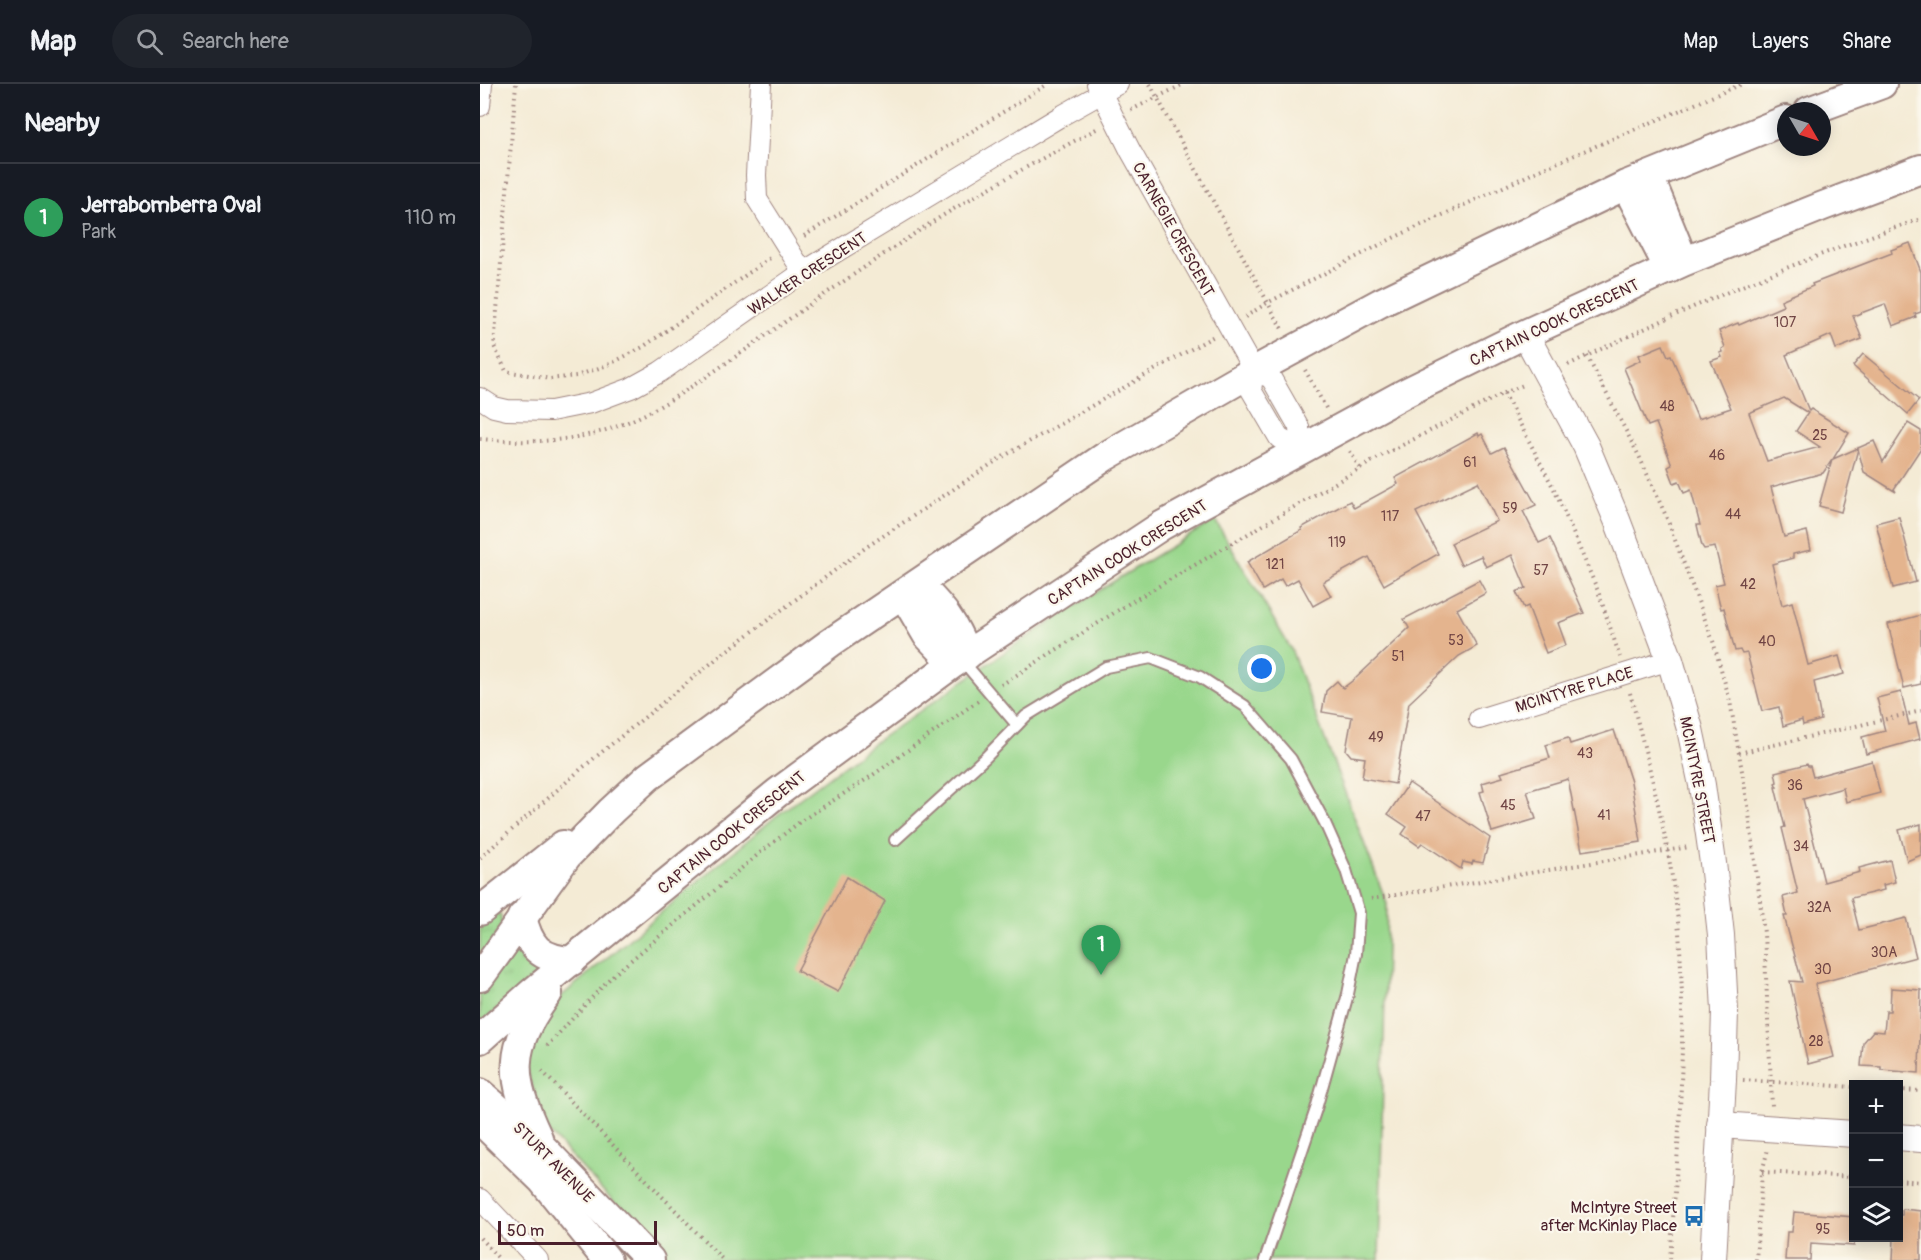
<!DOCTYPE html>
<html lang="en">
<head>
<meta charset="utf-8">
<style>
  :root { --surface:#171b24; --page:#20242c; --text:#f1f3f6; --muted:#9ea1a6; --line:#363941; --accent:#2563eb }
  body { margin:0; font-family:Pangolin,sans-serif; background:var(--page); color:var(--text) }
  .controls { position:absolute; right:18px; bottom:18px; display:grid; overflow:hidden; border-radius:0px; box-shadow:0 3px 15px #0003 }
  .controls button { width:54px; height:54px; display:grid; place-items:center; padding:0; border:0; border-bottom:2px solid var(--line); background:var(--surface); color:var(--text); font:30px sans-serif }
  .compass { position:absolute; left:1297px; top:18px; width:54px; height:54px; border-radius:50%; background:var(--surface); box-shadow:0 3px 15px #0003; rotate:129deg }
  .scale { position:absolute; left:18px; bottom:15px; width:159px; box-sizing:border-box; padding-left:6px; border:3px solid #4a1f2b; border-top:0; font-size:16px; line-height:21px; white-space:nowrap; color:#4a1f2b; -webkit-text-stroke:4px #fbf7ec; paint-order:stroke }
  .you { position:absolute; left:782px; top:585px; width:21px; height:21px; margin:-15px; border:4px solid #fff; border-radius:50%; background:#1a73e8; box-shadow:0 0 0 9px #1a73e833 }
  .badge { display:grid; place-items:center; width:39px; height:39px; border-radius:50%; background:var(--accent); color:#fff; font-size:20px; font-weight:700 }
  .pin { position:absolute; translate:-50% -50px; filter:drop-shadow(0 2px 3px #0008) }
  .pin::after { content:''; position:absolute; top:32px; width:21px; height:18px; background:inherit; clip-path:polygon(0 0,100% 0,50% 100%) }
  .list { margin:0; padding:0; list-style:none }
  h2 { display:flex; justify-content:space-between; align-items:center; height:78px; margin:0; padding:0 24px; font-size:26px }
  h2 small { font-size:20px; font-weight:400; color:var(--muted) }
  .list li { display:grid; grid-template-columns:39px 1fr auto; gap:18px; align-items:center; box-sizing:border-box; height:108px; padding:0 24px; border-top:2px solid var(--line) }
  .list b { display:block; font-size:22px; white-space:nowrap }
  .list p { margin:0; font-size:20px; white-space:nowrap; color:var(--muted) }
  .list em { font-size:20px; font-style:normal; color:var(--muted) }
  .icon { flex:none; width:33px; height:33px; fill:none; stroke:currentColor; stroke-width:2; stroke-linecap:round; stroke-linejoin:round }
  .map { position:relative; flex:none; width:1441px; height:1176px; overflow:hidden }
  header { display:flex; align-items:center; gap:36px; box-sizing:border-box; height:84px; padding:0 30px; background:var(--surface); border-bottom:2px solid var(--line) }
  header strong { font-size:28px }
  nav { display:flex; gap:33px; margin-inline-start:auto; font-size:21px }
  .search { width:420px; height:54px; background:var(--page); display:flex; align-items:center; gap:15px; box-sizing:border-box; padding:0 21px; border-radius:33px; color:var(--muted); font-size:22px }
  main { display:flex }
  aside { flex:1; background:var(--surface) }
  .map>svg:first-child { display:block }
  .grass { fill:url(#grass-tufts); stroke:#727b5c; stroke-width:1.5 }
  .park { fill:#99d78c; stroke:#727b5c; stroke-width:1.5 }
  .building { fill:#e4b48e; fill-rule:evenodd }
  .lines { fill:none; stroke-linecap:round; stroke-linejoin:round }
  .service-casing { stroke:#9f8580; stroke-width:14 }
  .minor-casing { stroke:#9f8580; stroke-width:22 }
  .tertiary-casing { stroke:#9f8580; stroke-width:28 }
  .secondary-casing { stroke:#9f8580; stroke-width:32 }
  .path { stroke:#9f8580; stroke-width:4; stroke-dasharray:1.5 4.5; stroke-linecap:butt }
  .service { stroke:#fff; stroke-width:10 }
  .minor { stroke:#fff; stroke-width:20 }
  .tertiary { stroke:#fff; stroke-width:26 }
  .secondary { stroke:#fff; stroke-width:28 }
  .labels { text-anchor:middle; stroke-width:4.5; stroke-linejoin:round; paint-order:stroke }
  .number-label { font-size:14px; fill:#704444 }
  .street-label { font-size:16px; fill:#4a1f2b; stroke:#fbf7ec }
  .poi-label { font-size:16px; fill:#4a1f2b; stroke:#fbf7ec; text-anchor:end }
</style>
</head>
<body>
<header>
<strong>Map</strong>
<div class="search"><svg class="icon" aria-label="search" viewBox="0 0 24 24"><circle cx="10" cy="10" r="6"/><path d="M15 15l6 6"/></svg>Search here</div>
<nav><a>Map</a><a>Layers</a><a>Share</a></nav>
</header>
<main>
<aside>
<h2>Nearby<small></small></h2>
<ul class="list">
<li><span class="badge" style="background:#2e9e5b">1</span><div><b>Jerrabomberra Oval</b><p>Park</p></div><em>110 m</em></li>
</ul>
</aside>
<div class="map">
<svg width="1441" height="1176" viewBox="0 0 1441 1176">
  <defs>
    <pattern id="grass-tufts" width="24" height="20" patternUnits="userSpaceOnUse" patternTransform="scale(1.5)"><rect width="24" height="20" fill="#99d78c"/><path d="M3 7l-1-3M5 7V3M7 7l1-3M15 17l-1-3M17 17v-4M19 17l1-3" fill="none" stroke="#85b879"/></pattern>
  </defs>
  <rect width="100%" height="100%" fill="#fbf7ec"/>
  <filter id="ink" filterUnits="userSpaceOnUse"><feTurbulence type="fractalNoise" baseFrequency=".0167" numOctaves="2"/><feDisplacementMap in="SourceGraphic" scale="12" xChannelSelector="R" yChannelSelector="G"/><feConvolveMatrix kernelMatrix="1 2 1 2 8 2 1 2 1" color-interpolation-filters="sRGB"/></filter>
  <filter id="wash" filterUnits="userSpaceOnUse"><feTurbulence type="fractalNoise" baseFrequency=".008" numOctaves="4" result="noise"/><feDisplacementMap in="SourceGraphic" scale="24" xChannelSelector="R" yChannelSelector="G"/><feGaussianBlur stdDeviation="1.35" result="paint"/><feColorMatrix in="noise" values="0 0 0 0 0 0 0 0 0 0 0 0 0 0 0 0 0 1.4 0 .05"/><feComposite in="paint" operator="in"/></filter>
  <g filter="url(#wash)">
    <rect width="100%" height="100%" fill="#f4ebd5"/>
    <g class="grass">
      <path d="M16,830H20L22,839L0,880V842Z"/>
      <path d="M36,856L67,881L0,940V908Z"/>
    </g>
    <path class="park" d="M735,436L811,565L907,820L899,1176H187L67,1046L44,980L72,920L295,733L391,661L535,561L639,494Z"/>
    <g id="blocks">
      <g class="building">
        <path d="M1430,159L1441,188V228L1435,230L1436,233L1413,242L1405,220L1373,232L1382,255L1356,265L1351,251L1306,271L1329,327L1331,325L1369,349L1353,375L1394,357L1403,378L1428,339L1441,347V364L1414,405L1416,408L1384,388L1378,365L1361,428L1339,422L1352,376L1343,389L1291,403L1304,453L1327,447L1331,466L1313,470V474L1292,480L1302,521L1312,518L1328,581L1359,572L1364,590L1334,598L1341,636L1323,641L1322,636L1303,642L1299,623L1282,627L1267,569L1262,570L1260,566L1255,567L1244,524L1241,525L1235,501L1244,499L1235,463L1224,465L1222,462L1217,441H1220L1211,406L1204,409L1199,397L1194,399L1188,383L1192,381L1176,339L1168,342L1144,284L1161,276L1159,271L1183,261L1188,272L1191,271L1218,335L1251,324L1231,277L1242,273L1240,269L1243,268L1242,265L1245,263L1239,247L1258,239L1259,241L1303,222L1301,216L1333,202L1332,200L1412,169L1411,166ZM1304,314L1328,329L1316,347L1340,363L1287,377L1269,329Z"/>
        <path d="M1383,270L1439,316L1428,330L1373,282Z"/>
        <path d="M998,349L999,352L1002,350L1012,369L1024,363L1056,421L1043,427L1059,459L1070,454L1097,513L1104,529L1078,539L1086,561L1066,569L1048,522L1044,524L1036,508L1046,504L1032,471L1006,483L1001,472L981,481L971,459L1017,437L998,398L936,428L958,470L904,501L889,473L843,498L851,512L833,522L818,495L805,502L801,495L783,506L767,478L822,446L821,444L870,417L874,424L918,400L915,394Z"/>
        <path d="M1419,433L1436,498L1413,504L1396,439Z"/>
        <path d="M999,496L1006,509L977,525L997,562L979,572L929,619L915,700L882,694L885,674L871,672L866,666L872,633L842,628L846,607L857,597L863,604L876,594L929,544L924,535Z"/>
        <path d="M1441,531V600L1424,604L1408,540Z"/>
        <path d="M1421,608L1429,641L1436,639L1440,655L1386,670L1382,653L1405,647L1397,614Z"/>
        <path d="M1134,646L1151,698L1161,758L1102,767L1088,695L1047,707L1056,735L1012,748L1000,708L1004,707L1002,699L1023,693L1021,689L1070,674L1066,661L1088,654L1090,660Z"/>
        <path d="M1392,677L1400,709L1366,718L1363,704L1323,715L1344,798L1380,788L1379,784L1410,776L1415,798L1403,801L1404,806L1371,814L1379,846L1426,834L1436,873L1335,900L1354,973L1328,980L1310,897L1322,898L1304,832H1307L1303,813L1318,809L1302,744L1305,743L1295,703H1297L1295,699L1297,698L1295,688L1327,680L1328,682H1330L1333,693Z"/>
        <path d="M929,699L1010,754L1003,779L993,777L992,780L983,778L981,785L942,759L939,762L922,750L927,743L908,730Z"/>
        <path d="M1441,740V771L1427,777L1419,746Z"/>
        <path d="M367,793L405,817L358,908L317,887Z"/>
        <path d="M1411,904L1441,906L1439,989L1401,986V983L1381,982L1383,959L1393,947L1404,948L1406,927H1410Z"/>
        <path d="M1422,1125L1441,1127V1176H1413L1414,1154H1419V1131H1422Z"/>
        <path d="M1314,1128L1374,1133V1162L1331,1159L1330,1176H1305L1307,1148H1312Z"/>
      </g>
    </g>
  </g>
  <g filter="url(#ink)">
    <use href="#blocks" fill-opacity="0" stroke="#9f8580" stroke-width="1.5"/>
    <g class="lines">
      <defs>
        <g id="service">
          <path d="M481,575L537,641"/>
          <path d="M415,756L506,673L546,632L626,583L671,574L720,593L765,622L811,675L845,739L866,786L879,829L876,870L868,910L836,1025L785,1176"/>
        </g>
        <g id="minor">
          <path d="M281,0L276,91L277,115L323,188"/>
          <path d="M617,0L650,66L774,287L791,294L819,343L820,366"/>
          <path d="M0,22L2,0"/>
          <path d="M774,287L771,306L799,354L820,366"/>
          <path d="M0,314L14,323L27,326L71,327L111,319L151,304L180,288L323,188L581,32L638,0"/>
          <path d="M999,635L1190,576"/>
          <path d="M0,1115L58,1176"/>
        </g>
        <g id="tertiary">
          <path d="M1045,250L1106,362L1137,436L1190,576L1210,645L1222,701L1233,779L1241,851L1245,927L1243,996L1233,1176"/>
          <path d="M1240,1041L1374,1050"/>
          <path d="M1418,1053L1441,1055"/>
        </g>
        <g id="secondary">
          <path d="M1329,27L1402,0"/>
          <path d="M1169,92L1202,173"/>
          <path d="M1146,101L1189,185"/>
          <path d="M438,500C464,526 473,537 487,571"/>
          <path d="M423,510L447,551L474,579"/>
          <path d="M0,827L83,761"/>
          <path d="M42,833C49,863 60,875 92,877"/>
          <path d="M0,893L87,772L131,727L168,693L350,559L626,372L774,287L900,219L1146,101L1306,36"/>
          <path d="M0,955L54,907L297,709L474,579L681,442L927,308L1045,250L1203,178L1343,122L1441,85"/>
          <path d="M0,1009L61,1062L170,1176"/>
          <path d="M0,1036L62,1096L127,1176"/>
          <path d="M58,1054C29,992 27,965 68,909"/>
        </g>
      </defs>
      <use href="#service" class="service-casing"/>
      <use href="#minor" class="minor-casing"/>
      <use href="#tertiary" class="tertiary-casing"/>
      <use href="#secondary" class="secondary-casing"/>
      <g class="path">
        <path d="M36,0L14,262L26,287L70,295L96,292L130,280L163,263L293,172"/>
        <path d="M670,0L802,245"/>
        <path d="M651,26L704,0"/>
        <path d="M324,152L568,0"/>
        <path d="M765,233L787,219L911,155L1064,84L1262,0"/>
        <path d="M1107,272L1159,372L1186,432L1233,557L1250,617L1268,722L1284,849L1292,1022"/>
        <path d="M1088,281C1203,225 1320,175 1441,135"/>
        <path d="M825,286L847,326"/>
        <path d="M1024,309L1046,300"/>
        <path d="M0,355C46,359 91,359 135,343C182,326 222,295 264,267C317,229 371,192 425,156C487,114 553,80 618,44"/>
        <path d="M870,367L880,385"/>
        <path d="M521,601L648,520L903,371L1024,309L1075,407L1118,507L1140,573"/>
        <path d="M1150,609C1171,688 1192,768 1199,849C1207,958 1198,1068 1190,1176"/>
        <path d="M1259,669L1441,627"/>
        <path d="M0,774L101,685L245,568L385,464L519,375L734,252"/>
        <path d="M891,815L1209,763"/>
        <path d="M67,962L132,892L281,768L321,737L390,693L498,617"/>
        <path d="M62,987L243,1176"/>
        <path d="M1263,996L1374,1003"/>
        <path d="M1418,1006L1441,1007"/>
        <path d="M1282,1088L1374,1093"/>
        <path d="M1418,1096L1441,1098"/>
        <path d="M0,1154L20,1176"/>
        <path d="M1276,1176L1282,1088L1288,1065"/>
      </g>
      <use href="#service" class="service"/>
      <use href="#minor" class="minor"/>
      <use href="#tertiary" class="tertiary"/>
      <use href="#secondary" class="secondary"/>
    </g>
  </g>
  <defs>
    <symbol id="bus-bare" viewBox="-9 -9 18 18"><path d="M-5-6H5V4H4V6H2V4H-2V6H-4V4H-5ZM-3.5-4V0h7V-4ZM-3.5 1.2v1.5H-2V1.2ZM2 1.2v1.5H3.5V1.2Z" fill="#1f6fb2" stroke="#fbf7ec" stroke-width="2.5" paint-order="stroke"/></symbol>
  </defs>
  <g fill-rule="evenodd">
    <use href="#bus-bare" x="1199" y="1117" width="30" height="30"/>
  </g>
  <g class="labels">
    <g class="number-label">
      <text x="1305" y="243">107</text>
      <text x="1187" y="327">48</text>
      <text x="1340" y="356">25</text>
      <text x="1237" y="376">46</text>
      <text x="990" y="383">61</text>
      <text x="1030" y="429">59</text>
      <text x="1253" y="435">44</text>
      <text x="910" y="437">117</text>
      <text x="857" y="463">119</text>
      <text x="795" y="485">121</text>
      <text x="1061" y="491">57</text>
      <text x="1268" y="505">42</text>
      <text x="976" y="561">53</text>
      <text x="1287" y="562">40</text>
      <text x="918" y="577">51</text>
      <text x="896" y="658">49</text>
      <text x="1105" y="674">43</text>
      <text x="1315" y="706">36</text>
      <text x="1028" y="726">45</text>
      <text x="1124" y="736">41</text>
      <text x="943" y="737">47</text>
      <text x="1321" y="767">34</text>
      <text x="1339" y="828">32A</text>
      <text x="1404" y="873">30A</text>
      <text x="1343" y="890">30</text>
      <text x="1336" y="962">28</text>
      <text x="1343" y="1150">95</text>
    </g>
    <g class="street-label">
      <text transform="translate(694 145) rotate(61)" y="6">CARNEGIE CRESCENT</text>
      <text transform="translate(327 189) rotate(-33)" y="6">WALKER CRESCENT</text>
      <text transform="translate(1074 238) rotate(-25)" y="6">CAPTAIN COOK CRESCENT</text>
      <text transform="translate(647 468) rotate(-32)" y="6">CAPTAIN COOK CRESCENT</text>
      <text transform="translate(1094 605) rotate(-17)" y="6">MCINTYRE PLACE</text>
      <text transform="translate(1218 696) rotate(79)" y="6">MCINTYRE STREET</text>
      <text transform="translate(251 748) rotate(-39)" y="6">CAPTAIN COOK CRESCENT</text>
      <text transform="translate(74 1078) rotate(45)" y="6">STURT AVENUE</text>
    </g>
    <g class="poi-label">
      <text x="1197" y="1129">McIntyre Street<tspan x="1197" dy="18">after McKinlay Place</tspan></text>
    </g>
  </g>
</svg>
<div class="controls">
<button>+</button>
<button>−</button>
<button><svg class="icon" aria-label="layers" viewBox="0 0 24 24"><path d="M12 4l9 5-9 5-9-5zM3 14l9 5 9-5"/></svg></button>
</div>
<svg class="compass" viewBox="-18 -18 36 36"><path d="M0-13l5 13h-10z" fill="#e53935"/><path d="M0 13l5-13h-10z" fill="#9ea1a6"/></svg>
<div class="scale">50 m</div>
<div class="you"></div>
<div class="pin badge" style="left:621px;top:891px;background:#2e9e5b">1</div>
</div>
</main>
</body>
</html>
